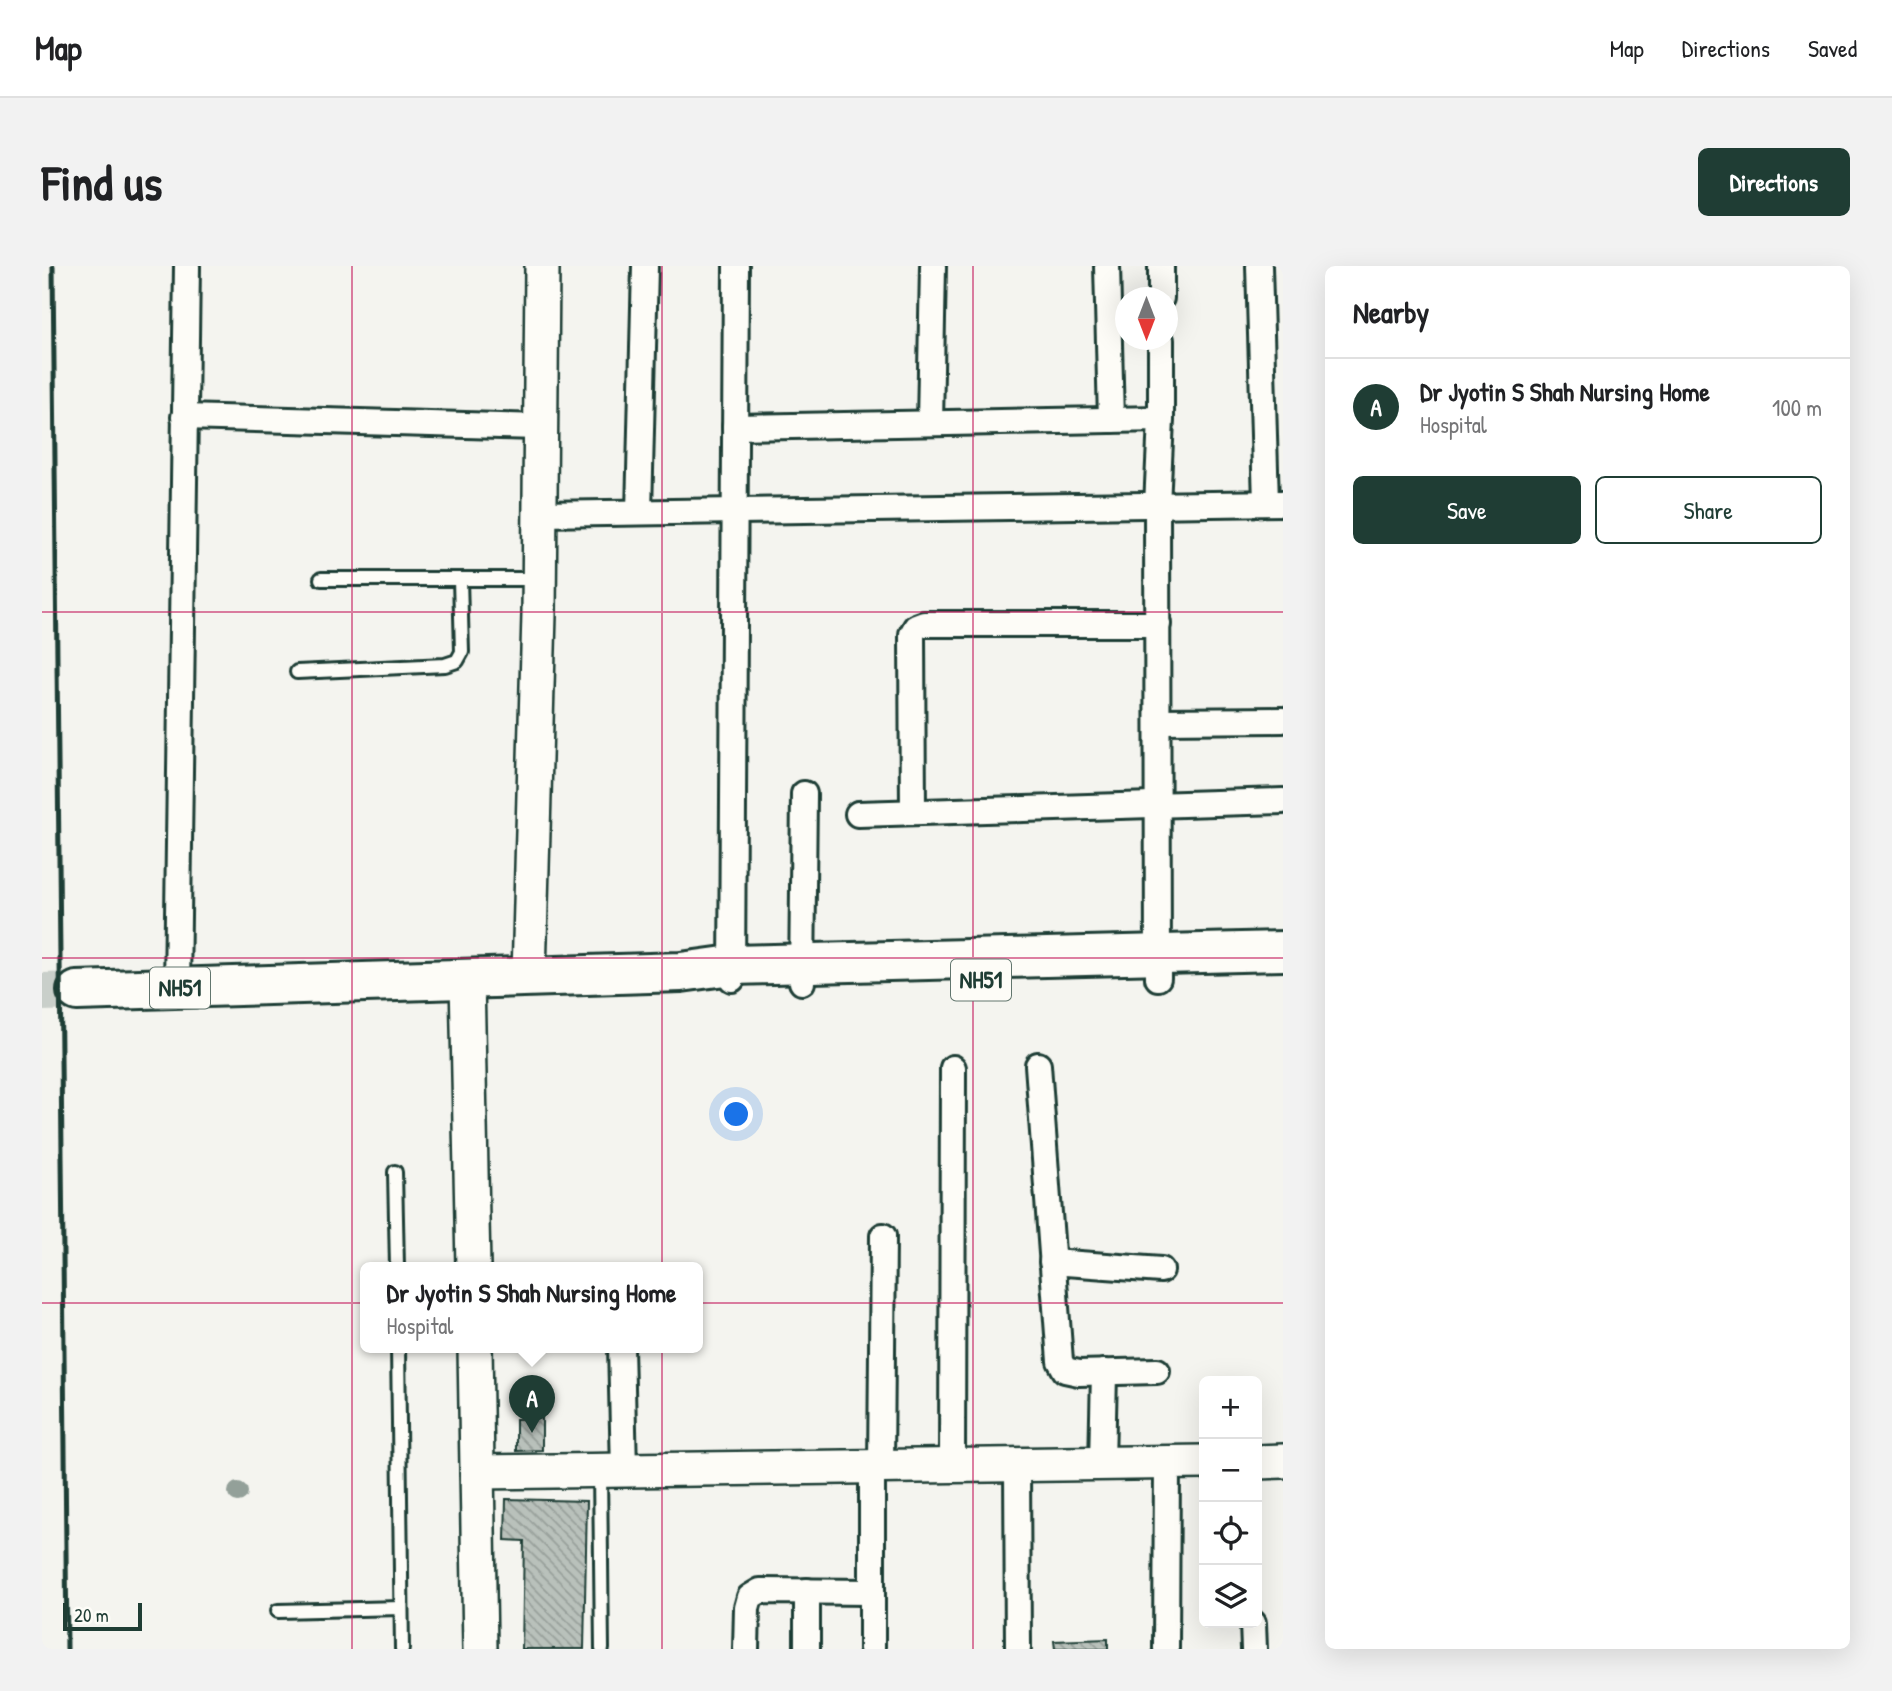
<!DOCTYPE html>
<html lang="en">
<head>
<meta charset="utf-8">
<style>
  :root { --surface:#fff; --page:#f2f2f2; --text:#202124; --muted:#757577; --line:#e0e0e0; --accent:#1f3d34 }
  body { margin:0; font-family:"Patrick Hand",sans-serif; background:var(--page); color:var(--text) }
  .controls { position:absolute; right:21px; bottom:21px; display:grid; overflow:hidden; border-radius:10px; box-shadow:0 7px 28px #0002 }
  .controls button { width:63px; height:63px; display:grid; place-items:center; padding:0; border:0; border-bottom:2px solid var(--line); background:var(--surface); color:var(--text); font:35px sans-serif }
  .compass { position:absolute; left:1073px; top:21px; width:63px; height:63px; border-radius:50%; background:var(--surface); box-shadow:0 7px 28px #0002; rotate:180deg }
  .scale { position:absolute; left:21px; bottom:18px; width:79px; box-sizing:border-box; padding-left:7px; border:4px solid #1f3d34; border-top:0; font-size:19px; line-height:24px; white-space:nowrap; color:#1f3d34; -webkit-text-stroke:5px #fdfcf7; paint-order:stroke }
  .you { position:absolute; left:695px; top:849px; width:24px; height:24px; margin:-18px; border:5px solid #fff; border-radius:50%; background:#1a73e8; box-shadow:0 0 0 10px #1a73e833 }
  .badge { display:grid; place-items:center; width:46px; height:46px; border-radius:50%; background:var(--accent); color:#fff; font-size:23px; font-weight:700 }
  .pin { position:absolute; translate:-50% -58px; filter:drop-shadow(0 2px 4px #0008) }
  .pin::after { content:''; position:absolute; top:37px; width:24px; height:21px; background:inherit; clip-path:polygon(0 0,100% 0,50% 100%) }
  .popup { position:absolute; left:318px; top:996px; width:343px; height:91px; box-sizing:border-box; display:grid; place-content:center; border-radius:10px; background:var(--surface); filter:drop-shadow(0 2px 5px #0005); font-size:23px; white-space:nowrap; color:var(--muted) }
  .popup b { font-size:26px; color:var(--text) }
  .popup::after { content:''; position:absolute; left:50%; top:100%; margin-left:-14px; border:14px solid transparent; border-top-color:var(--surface) }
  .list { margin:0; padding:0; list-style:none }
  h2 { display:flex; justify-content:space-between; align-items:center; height:91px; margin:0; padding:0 28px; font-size:30px }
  h2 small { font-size:23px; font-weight:400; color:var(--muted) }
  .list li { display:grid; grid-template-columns:46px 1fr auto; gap:21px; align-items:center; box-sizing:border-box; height:98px; padding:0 28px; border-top:2px solid var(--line) }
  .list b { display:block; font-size:26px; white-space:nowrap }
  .list p { margin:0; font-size:23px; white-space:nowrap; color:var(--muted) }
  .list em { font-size:23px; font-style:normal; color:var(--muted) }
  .actions { display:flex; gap:14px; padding:21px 28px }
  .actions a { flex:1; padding:16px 0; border:2px solid var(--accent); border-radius:10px; text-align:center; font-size:24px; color:var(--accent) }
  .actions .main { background:var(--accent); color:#fff }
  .icon { flex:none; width:38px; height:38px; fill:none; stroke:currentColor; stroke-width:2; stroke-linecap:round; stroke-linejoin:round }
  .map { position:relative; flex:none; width:1241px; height:1383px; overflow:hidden; border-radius:10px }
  header { display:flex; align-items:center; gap:42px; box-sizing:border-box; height:98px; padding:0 35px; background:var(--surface); border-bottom:2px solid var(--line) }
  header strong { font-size:33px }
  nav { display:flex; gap:38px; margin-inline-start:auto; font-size:24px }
  .intro { display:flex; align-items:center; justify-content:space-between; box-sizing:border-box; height:168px; padding:0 42px }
  h1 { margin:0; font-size:49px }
  .button { padding:18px 32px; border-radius:10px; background:var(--accent); color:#fff; font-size:24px; font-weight:700 }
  main { display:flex; gap:42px; padding:0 42px }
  aside { flex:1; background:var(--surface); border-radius:10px; box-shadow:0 7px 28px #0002 }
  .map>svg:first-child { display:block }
  .building { fill:url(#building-back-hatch); stroke:#1f3d34; stroke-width:2 }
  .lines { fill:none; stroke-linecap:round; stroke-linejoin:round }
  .highway-tunnel { stroke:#c9cfca; stroke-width:38; stroke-dasharray:38 19; stroke-linecap:butt }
  .lane-casing { stroke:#1f3d34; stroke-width:18 }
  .street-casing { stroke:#1f3d34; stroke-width:30 }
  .secondary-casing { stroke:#1f3d34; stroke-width:38 }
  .highway-casing { stroke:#1f3d34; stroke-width:44 }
  .lane { stroke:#fdfcf7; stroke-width:12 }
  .street { stroke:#fdfcf7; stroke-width:24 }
  .secondary { stroke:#fdfcf7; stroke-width:33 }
  .highway { stroke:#fdfcf7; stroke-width:38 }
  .rail { stroke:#1f3d34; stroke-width:5 }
  .tree { fill:#93a099 }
  .grid { fill:none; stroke:#c2185b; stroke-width:2; stroke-opacity:0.55 }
  .labels { text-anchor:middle; stroke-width:5; stroke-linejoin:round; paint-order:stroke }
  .shield { fill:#fdfcf7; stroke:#62766e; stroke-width:2 }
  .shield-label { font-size:24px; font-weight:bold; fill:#1f3d34 }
</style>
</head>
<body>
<header>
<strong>Map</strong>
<nav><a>Map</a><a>Directions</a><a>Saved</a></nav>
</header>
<div class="intro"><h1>Find us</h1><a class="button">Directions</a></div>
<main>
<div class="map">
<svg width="1241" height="1383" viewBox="0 0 1241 1383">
  <defs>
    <pattern id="building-back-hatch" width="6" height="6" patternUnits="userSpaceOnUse" patternTransform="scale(1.75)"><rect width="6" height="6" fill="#b9c1bb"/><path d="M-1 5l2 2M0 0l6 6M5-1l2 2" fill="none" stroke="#969e99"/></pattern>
  </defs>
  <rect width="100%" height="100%" fill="#f4f4ef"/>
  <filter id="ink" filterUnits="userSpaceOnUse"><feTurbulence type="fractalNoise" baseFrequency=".0143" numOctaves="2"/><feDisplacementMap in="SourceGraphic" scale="14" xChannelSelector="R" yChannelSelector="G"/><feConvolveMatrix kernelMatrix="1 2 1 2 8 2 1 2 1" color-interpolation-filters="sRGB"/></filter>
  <g filter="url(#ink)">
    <g class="building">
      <path d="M500,1152V1184L474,1185V1153Z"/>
      <path d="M464,1233L545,1235L542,1383H480L482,1275L463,1274Z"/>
      <path d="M1066,1373V1383H1013L1012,1375Z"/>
    </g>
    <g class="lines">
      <path class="highway-tunnel" d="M0,726L35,725"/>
      <defs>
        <g id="lane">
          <path d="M279,313H497"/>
          <path d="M255,406L403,399L415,395L420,386L418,313"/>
          <path d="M353,906L355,1001"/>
          <path d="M356,1081L360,1383"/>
          <path d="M558,1205L560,1383"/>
          <path d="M236,1345L359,1342"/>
        </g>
        <g id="street">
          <path d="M1065,0L1069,154"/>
          <path d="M1119,0V32"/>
          <path d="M1217,0L1224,237"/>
          <path d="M142,151L498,161"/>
          <path d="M888,157L891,0"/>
          <path d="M693,161L1119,153"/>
          <path d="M597,246L603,0"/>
          <path d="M498,248L1241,237"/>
          <path d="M1116,455L1241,454"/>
          <path d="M871,546L870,368L874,361L882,358H1116"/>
          <path d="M816,548L1241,535"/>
          <path d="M1116,712L1115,240L1119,153V74"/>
          <path d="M690,713L694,0"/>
          <path d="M760,716L762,528"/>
          <path d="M135,722L145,0"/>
          <path d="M996,799L1018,1095L1023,1104L1037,1107L1115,1105"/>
          <path d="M1010,996L1119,1004"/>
          <path d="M579,1081L582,1204"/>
          <path d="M1060,1198L1062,1106"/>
          <path d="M975,1199L976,1383"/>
          <path d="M910,1200L911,802"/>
          <path d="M830,1201V1383"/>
          <path d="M839,1201L841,970"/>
          <path d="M765,1325V1383"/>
          <path d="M1211,1357L1212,1383"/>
          <path d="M704,1383L705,1342L708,1331L718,1325L830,1326"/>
          <path d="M1124,1383L1125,1197"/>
        </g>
        <g id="secondary">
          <path d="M487,710L497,348L500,0"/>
          <path d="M425,713L431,1001"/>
          <path d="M433,1081L438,1383"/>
          <path d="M1215,1196L1241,1195"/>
          <path d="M435,1206L1162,1196"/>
        </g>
        <path id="highway" d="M35,725L639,706L690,699L1241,685"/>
      </defs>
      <use href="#lane" class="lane-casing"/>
      <use href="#street" class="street-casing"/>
      <use href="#secondary" class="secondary-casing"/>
      <use href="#highway" class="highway-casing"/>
      <use href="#lane" class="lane"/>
      <use href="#street" class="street"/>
      <use href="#secondary" class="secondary"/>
      <use href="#highway" class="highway"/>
      <path class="rail" d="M11,0L25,1383"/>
    </g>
    <circle class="tree" cx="196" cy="1226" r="10"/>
  </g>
  <path class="grid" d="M310,0V1383M620,0V1383M931,0V1383M0,346H1241M0,692H1241M0,1037H1241"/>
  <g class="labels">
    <g class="shield">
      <rect x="909" y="693.5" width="60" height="41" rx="5"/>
      <rect x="108" y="701.5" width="60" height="41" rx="5"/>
    </g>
    <g class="shield-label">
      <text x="939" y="722">NH51</text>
      <text x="138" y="730">NH51</text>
    </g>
  </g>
</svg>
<div class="controls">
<button>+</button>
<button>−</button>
<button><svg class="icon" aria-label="locate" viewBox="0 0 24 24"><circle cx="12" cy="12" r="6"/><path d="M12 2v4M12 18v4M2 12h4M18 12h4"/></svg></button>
<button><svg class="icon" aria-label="layers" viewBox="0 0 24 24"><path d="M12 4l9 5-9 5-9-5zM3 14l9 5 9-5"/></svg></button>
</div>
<svg class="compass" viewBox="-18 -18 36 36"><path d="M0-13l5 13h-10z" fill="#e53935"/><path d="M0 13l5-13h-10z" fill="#757577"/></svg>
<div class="scale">20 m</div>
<div class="you"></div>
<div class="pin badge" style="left:490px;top:1167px">A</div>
<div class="popup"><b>Dr Jyotin S Shah Nursing Home</b>Hospital</div>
</div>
<aside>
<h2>Nearby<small></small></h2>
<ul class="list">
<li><span class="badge">A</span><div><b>Dr Jyotin S Shah Nursing Home</b><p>Hospital</p></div><em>100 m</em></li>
</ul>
<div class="actions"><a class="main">Save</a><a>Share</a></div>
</aside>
</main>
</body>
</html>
